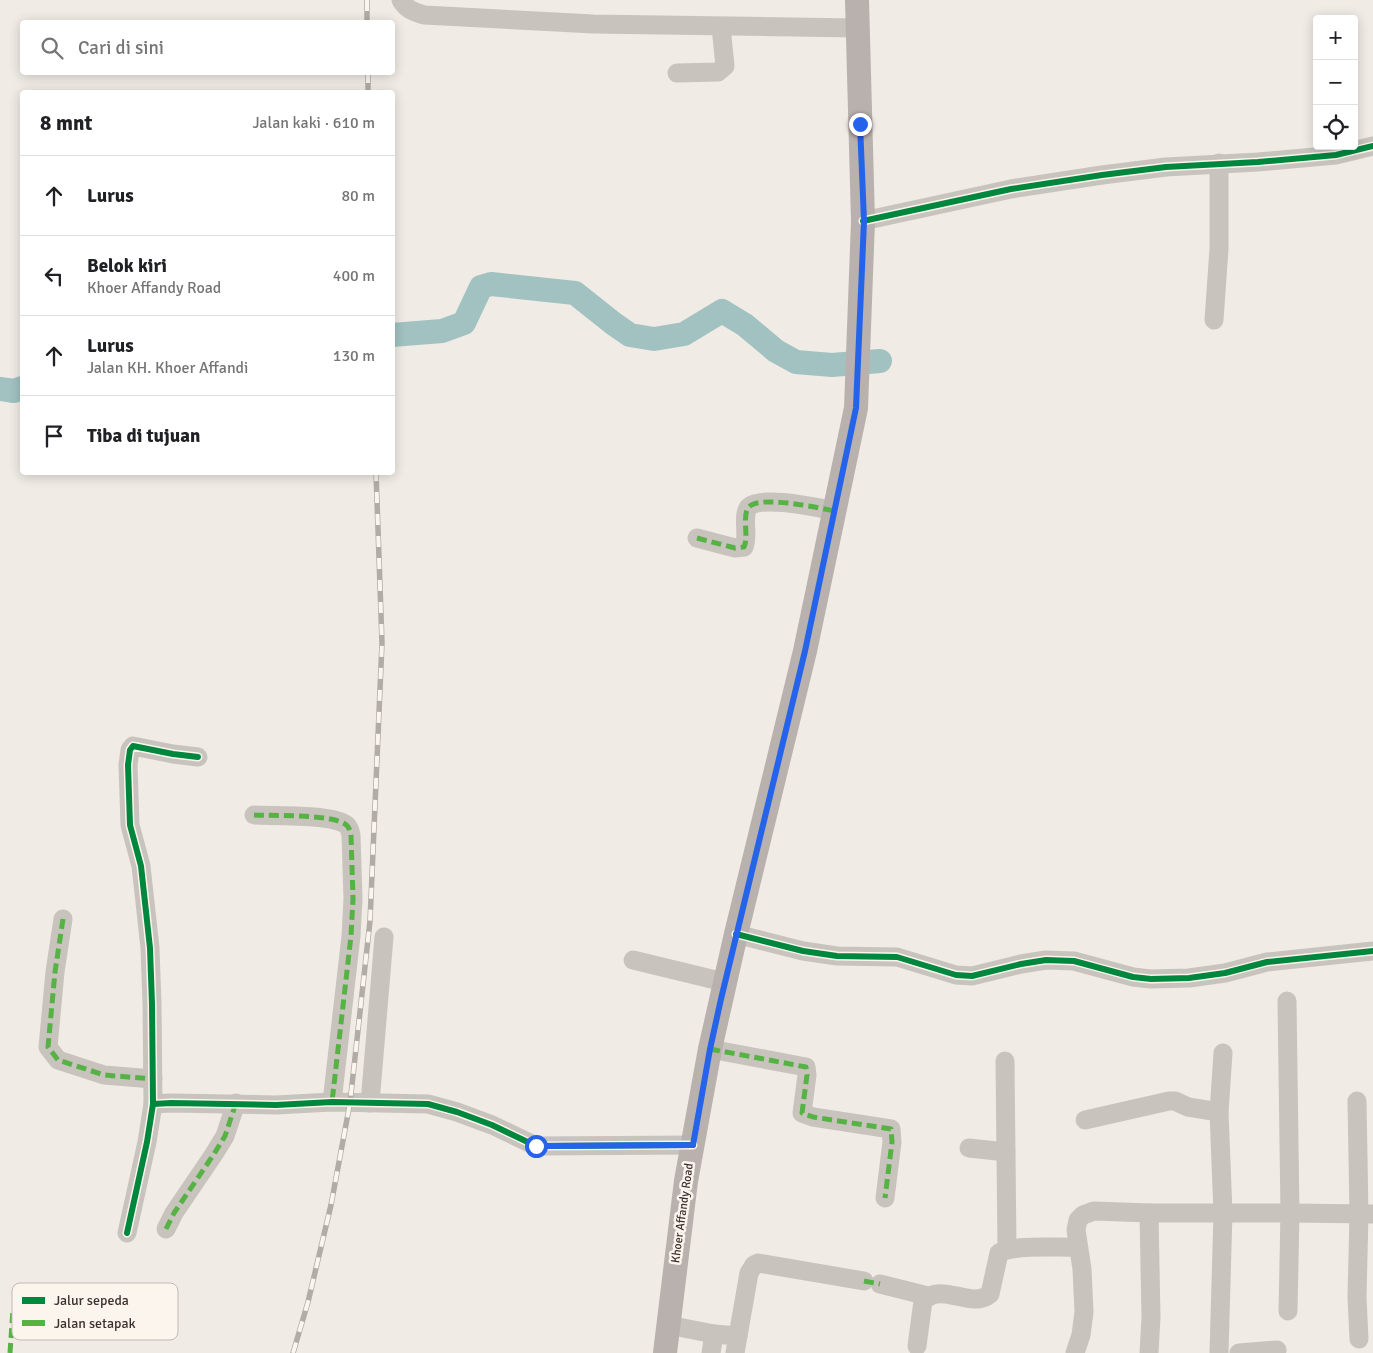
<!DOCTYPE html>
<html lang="id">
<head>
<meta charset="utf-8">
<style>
  :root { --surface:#fff; --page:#f2f2f2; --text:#202124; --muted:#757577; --line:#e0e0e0 }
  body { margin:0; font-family:Signika,sans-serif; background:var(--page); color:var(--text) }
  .controls { position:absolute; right:15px; top:15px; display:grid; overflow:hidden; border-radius:5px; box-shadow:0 2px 12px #0003 }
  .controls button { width:45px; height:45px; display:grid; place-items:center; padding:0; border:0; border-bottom:1px solid var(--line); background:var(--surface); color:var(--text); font:25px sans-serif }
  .stop { position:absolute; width:15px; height:15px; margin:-11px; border:4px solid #2563eb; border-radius:50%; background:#fff }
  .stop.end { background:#2563eb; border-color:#fff; box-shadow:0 1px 5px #0008 }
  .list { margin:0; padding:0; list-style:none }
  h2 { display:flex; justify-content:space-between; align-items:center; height:65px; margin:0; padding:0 20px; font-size:21px }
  h2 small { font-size:16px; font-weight:400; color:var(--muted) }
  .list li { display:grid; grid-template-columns:32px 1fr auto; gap:15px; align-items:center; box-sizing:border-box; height:80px; padding:0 20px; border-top:1px solid var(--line) }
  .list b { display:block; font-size:19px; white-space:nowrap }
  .list p { margin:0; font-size:16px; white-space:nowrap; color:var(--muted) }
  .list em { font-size:16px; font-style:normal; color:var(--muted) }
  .icon { flex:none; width:28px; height:28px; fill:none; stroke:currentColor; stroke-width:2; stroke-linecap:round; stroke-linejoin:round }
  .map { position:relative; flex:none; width:1373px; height:1353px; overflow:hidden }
  .search { position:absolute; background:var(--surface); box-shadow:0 2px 12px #0003; left:20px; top:20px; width:375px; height:55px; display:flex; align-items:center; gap:12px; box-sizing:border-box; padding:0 18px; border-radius:5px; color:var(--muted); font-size:19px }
  .panel { position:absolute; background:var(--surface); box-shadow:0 2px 12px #0003; left:20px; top:90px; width:375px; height:385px; border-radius:5px }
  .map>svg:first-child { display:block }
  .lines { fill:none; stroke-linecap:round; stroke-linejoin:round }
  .river { stroke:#a1c2c1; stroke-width:24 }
  .minor { stroke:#c9c3be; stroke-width:19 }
  .major { stroke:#b8b1ad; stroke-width:24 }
  .rail-casing { stroke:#b1aca8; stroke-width:5.5 }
  .rail { stroke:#fbf5ee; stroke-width:4; stroke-dasharray:11; stroke-linecap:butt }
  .quiet { stroke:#57b246; stroke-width:5; stroke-dasharray:10 5; stroke-linecap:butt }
  .cycleway-casing { stroke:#fbf5ee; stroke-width:9 }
  .cycleway { stroke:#00873e; stroke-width:6 }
  .route { stroke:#2563eb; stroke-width:6 }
  .labels { text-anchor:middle; stroke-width:5; stroke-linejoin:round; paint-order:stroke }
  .street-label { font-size:12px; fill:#3b302b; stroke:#fbf5ee }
  .key { fill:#fbf5ee; stroke:#c1bab4; stroke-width:1 }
  .key-label { font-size:14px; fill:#3b302b }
</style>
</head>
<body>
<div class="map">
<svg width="1373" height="1353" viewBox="0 0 1373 1353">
  <rect width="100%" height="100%" fill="#f0ebe5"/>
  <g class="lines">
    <g class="river">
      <path d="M392,335L442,331L464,323L481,287L491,284L575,293L614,324L630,335L654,339L684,334L722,311L745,325L776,351L796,362L832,365L880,361"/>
      <path d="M0,389L14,391L22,388"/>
    </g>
    <g class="minor">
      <path d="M401,0C407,10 414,12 424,15L593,24L857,28"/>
      <path d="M677,73L718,72L725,66L721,27"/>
      <path d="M863,221L1011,189L1102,175L1166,167L1258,162L1336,155L1373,146"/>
      <path d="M1214,320L1219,249V163"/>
      <path d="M697,538L735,548L744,547C749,536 742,518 748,508C757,494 819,508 835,511"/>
      <path d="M254,815C274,816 331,814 345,824C349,826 350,831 351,835L353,899L351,936L332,1102"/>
      <path d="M63,919L55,972L48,1047L58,1060L104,1075L153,1079"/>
      <path d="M736,934L803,951L837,956L897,957L956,975L972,976L1021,964L1046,960L1074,961L1133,977L1151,979L1189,978L1225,973L1267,962L1373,951"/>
      <path d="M633,960L724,982"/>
      <path d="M1287,1001L1290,1213L1288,1311"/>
      <path d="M710,1049L806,1067L807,1075L802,1113L813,1117L891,1129L892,1142L885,1198"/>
      <path d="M1005,1061L1007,1249"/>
      <path d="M1357,1101L1359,1215L1357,1297L1359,1339"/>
      <path d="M370,1103L384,937"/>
      <path d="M153,1104L171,1103L276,1105L332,1102L428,1104L457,1112L492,1125L536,1146L693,1145"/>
      <path d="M1085,1120L1169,1101H1175L1188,1107L1219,1112"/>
      <path d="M969,1148L1006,1152"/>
      <path d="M166,1229L174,1213L214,1154L225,1136L236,1103"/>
      <path d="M127,1233L147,1142L153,1104L152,1004L150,948L141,866L130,825L128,765L130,750L133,746L173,754L198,757"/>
      <path d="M880,1284L928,1296"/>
      <path d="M668,1325L714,1334L738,1336"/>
      <path d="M917,1346L923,1301C943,1281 970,1310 990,1294L999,1253C1013,1244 1059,1248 1078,1247"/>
      <path d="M711,1353L714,1334"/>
      <path d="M735,1353L749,1273L754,1265L758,1263L864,1281"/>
      <path d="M1075,1353L1081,1335L1084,1312L1082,1269L1076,1230L1078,1220L1083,1215L1094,1211L1149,1213H1290L1373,1214"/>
      <path d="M1149,1353L1151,1317L1149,1213"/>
      <path d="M1219,1353L1223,1213L1219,1112L1223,1053"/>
      <path d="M1239,1353L1277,1350"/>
    </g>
    <path class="major" d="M665,1353L686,1181L710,1049L736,934L805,651L856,408L863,221L857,0"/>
    <defs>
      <g id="rail">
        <path d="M367,0V22"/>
        <path d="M368,72V92"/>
        <path d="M293,1353L308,1302L331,1205L350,1103L370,921L382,643L376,472"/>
      </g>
    </defs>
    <use href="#rail" class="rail-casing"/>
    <use href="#rail" class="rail"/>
    <g class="quiet">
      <path d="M697,538L735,548L744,547C749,536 742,518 748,508C757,494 819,508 835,511"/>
      <path d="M254,815C274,816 331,814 345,824C349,826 350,831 351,835L353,899L351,936L332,1102"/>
      <path d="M63,919L55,972L48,1047L58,1060L104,1075L153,1079"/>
      <path d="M710,1049L806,1067L807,1075L802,1113L813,1117L891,1129L892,1142L885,1198"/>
      <path d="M166,1229L174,1213L214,1154L225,1136L236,1103"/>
      <path d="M864,1281L880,1284"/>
      <path d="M10,1353L13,1309"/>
    </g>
    <defs>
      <g id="cycleway">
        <path d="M863,221L1011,189L1102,175L1166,167L1258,162L1336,155L1373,146"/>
        <path d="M736,934L803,951L837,956L897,957L956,975L972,976L1021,964L1046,960L1074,961L1133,977L1151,979L1189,978L1225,973L1267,962L1373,951"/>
        <path d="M153,1104L171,1103L276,1105L332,1102L428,1104L457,1112L492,1125L536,1146L693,1145"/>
        <path d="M127,1233L147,1142L153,1104L152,1004L150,948L141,866L130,825L128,765L130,750L133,746L173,754L198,757"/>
      </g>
    </defs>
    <use href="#cycleway" class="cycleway-casing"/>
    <use href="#cycleway" class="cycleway"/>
  </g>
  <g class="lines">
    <path class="route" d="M536,1146L693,1145L710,1049L721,999L805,651L856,408L864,221L860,124"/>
  </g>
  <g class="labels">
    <g class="street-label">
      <text transform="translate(682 1213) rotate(-82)" y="4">Khoer Affandy Road</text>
    </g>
  </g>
  <rect x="12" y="1283" width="166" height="57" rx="8" class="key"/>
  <rect x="22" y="1297" width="23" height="7" fill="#00873e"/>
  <rect x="22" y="1320" width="23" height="6" fill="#57b246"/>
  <g class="key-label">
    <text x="54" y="1305">Jalur sepeda</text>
    <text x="54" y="1328">Jalan setapak</text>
  </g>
</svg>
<div class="controls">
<button>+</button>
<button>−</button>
<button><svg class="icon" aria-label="locate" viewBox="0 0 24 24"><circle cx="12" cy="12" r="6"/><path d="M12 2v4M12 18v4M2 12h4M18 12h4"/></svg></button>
</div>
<div class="stop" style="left:536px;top:1146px"></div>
<div class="stop end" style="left:860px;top:124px"></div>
<div class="search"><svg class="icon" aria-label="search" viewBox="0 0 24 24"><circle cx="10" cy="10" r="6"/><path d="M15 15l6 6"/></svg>Cari di sini</div>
<section class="panel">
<h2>8 mnt<small>Jalan kaki · 610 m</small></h2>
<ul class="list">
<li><svg class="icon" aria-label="ahead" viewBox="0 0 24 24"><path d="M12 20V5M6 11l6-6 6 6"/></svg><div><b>Lurus</b></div><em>80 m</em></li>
<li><svg class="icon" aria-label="left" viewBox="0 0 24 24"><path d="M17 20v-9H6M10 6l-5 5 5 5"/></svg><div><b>Belok kiri</b><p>Khoer Affandy Road</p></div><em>400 m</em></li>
<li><svg class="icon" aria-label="ahead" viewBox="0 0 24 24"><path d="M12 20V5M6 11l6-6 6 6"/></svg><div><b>Lurus</b><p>Jalan KH. Khoer Affandi</p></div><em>130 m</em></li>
<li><svg class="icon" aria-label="arrive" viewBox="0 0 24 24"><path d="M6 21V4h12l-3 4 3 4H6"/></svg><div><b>Tiba di tujuan</b></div></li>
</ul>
</section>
</div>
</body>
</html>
